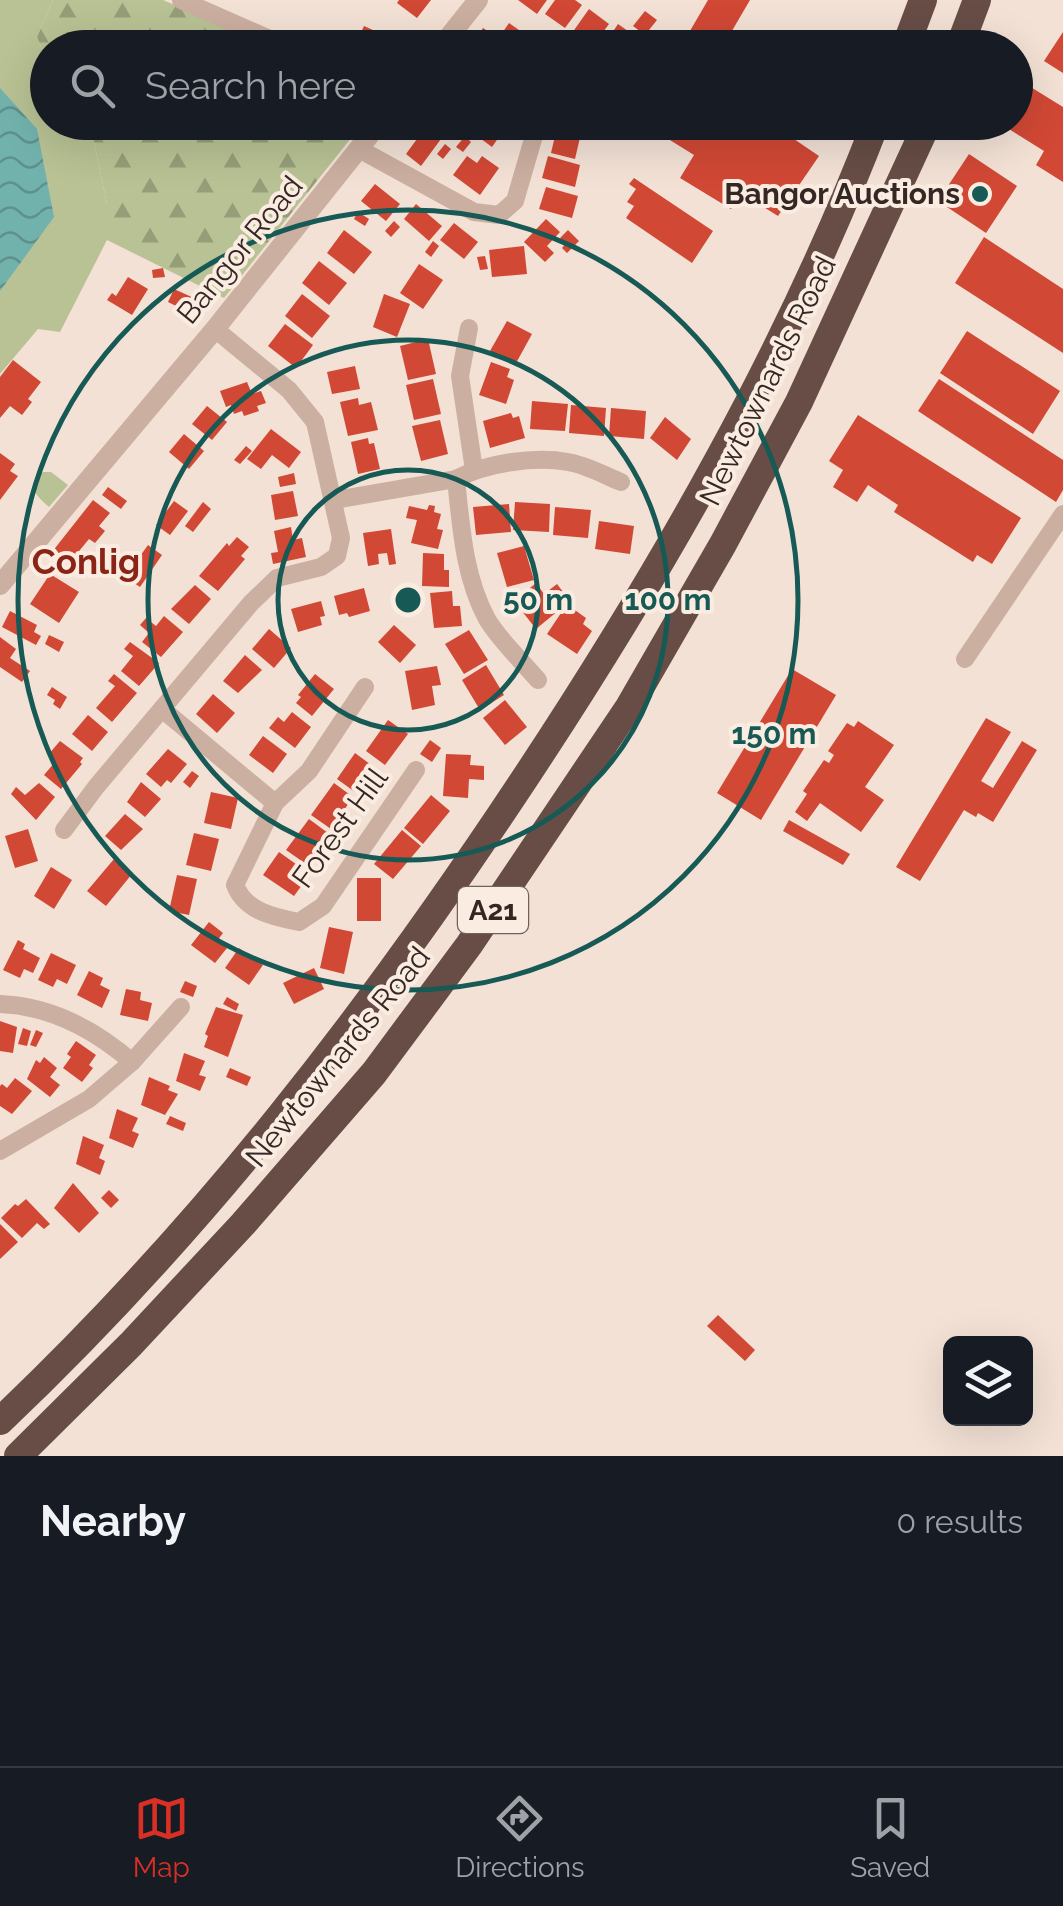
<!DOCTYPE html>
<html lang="en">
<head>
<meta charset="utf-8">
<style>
  :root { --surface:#171b24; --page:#242831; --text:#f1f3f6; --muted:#9ea1a6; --line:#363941; --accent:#d93025 }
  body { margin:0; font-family:Raleway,sans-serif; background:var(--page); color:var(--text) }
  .controls { position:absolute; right:30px; bottom:30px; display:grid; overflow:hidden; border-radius:15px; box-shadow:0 10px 40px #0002 }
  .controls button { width:90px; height:90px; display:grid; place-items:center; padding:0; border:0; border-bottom:2px solid var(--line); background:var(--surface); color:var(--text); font:50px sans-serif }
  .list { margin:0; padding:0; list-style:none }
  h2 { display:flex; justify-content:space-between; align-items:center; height:130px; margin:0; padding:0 40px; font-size:42px }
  h2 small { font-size:32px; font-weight:400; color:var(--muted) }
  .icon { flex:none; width:55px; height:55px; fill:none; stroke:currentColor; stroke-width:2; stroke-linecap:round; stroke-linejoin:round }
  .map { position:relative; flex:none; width:1063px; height:1456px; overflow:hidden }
  .search { position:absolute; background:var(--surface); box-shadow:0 10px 40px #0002; left:30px; right:30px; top:30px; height:110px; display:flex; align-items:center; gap:25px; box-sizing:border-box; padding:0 35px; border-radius:55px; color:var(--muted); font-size:38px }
  .sheet { height:310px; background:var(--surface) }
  nav { display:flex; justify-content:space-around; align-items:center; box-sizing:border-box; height:140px; border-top:2px solid var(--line); background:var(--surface); font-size:28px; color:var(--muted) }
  nav a { display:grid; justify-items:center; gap:5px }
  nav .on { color:var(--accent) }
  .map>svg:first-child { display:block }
  .grass { fill:#b8c294 }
  .forest { fill:url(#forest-firs) }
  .water { fill:url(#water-waves) }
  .building { fill:#d14835 }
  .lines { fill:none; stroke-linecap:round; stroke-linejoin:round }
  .minor { stroke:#cbafa0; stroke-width:18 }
  .tertiary { stroke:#cbafa0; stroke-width:20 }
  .trunk { stroke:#674d46; stroke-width:28 }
  .ring { fill:none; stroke:#175955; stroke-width:5 }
  .poi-dot { fill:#175955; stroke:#faece1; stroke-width:4 }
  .labels { text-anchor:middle; stroke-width:8; stroke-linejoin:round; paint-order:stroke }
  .shield { fill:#faece1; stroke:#6f625d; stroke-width:2.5 }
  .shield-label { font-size:28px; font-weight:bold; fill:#342724 }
  .poi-label { font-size:30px; font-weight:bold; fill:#342724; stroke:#faece1; text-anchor:end }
  .street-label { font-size:30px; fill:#342724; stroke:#faece1 }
  .quarter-label { font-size:35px; font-weight:bold; fill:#8a2417; stroke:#faece1 }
  .centre { fill:#175955; stroke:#faece1; stroke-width:5 }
  .ring-label { font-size:30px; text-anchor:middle; font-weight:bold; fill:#175955; stroke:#faece1; stroke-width:8; stroke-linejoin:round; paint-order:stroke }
</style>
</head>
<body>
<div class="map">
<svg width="1063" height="1456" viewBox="0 0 1063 1456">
  <defs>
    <pattern id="forest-firs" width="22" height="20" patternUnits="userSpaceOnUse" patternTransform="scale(2.5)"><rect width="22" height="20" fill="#b8c294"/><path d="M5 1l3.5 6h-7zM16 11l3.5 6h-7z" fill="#969e79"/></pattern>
    <pattern id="water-waves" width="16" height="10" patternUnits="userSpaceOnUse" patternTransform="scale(2.5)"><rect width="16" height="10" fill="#72b2ad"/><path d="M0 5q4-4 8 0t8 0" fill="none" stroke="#5e918d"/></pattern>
  </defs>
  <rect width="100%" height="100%" fill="#f3e1d5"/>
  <g class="grass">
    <path d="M0,0H53L37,37L47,62L48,122L90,123L107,204V240L60,332L38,329L0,374Z"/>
    <path d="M43,472H51L68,485L49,507C37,497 24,484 43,472Z"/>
  </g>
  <g class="forest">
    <path d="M53,0H163L274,47L48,48L47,62L37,37Z"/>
    <path d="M90,123H363L224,298L107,240V204Z"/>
  </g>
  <path class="water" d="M0,88L37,129L54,217L0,291Z"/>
  <g class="building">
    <path d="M399,0H431L417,18L397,3Z"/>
    <path d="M518,0H547L537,14Z"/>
    <path d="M555,0H575L582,5L565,28L545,14Z"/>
    <path d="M708,0H750L722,48H680Z"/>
    <path d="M589,9L609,24L592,47L572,33Z"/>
    <path d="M645,11L657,20L645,35L633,26Z"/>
    <path d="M509,23L536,42L533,48H504L496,42Z"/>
    <path d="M618,24L638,38L631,48H602Z"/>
    <path d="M364,26L384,35L382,48H354Z"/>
    <path d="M483,28L494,35L489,42L478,35Z"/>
    <path d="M1063,32V73L1044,61Z"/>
    <path d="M1029,86L1063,107V182L1036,165L1044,151L1004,126L1007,122H1016V108Z"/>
    <path d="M468,122H498L505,128L492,147L465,127Z"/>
    <path d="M674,122H769L819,156L778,216L741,193L731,209L680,178L694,155L665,137Z"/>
    <path d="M558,123L582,129L575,159L551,153Z"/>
    <path d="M425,128L441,139L421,166L406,154Z"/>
    <path d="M465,136L471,142L463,152L456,147Z"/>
    <path d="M445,144L451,149L443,159L437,154Z"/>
    <path d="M969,154L1017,186L986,233L938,201Z"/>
    <path d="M467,156L477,163L482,156L499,168L480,195L453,175Z"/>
    <path d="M548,156L580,165L575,187L542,178Z"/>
    <path d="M634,178L713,231L692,263L626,218L634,206L627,202L636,189L629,184Z"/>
    <path d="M375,184L400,204L386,221L361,201Z"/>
    <path d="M546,187L578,196L572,218L539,209Z"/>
    <path d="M416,204L442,226L429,241L404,219Z"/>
    <path d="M358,212L369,219L365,226L354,219Z"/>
    <path d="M546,219L560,232L547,246L554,253L545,262L524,242Z"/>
    <path d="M394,221L400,227L391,237L385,231Z"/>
    <path d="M454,223L478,242L464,259L440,240Z"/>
    <path d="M344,230L372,252L354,274L327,253Z"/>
    <path d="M568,230L579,241L567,253L562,248L566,243L560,238Z"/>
    <path d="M984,237L1063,289V353L955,283Z"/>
    <path d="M433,241L439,246L431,257L425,252Z"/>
    <path d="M524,246L527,274L492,277L489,250Z"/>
    <path d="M485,256L488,269L480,270L477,257Z"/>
    <path d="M319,261L347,283L329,305L302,283Z"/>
    <path d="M419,264L443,280L423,309L400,293Z"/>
    <path d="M163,268L165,277L153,278L152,270Z"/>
    <path d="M128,277L148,289L132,315L107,300L112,293L116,296Z"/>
    <path d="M174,289L194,298L188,312L168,302Z"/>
    <path d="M302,294L330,316L312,338L285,316Z"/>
    <path d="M384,294L410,304L397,337L373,327Z"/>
    <path d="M507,321L532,334L515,365L490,351Z"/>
    <path d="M285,324L313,345L296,368L268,346Z"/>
    <path d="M967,331L1060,391L1033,434L940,373Z"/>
    <path d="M428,339L436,374L408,380L400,346Z"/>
    <path d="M13,360L41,382L28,399L32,402L22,415L10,406L0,418V377Z"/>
    <path d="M491,362L510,369L507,377L514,380L506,404L479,395Z"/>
    <path d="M355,366L360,389L332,394L327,372Z"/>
    <path d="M433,379L441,414L414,420L406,385Z"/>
    <path d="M939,379L1063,460V490L1056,502L918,411Z"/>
    <path d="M247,382L252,394L261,391L266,403L257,406L259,411L244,416L242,411L234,414L231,405L226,407L220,391Z"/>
    <path d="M358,398L359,405L371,402L378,430L348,436L340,402Z"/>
    <path d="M532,401L568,404L565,431L530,429Z"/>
    <path d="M571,405L606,408L604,436L569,433Z"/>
    <path d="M207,406L227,422L212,440L192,424Z"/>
    <path d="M611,408L646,411L644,439L609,436Z"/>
    <path d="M511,413L513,418L519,416L525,438L490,448L483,421Z"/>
    <path d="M858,415L1021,518L992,564L977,555L973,562L894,512L898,505L868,485L857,502L833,487L843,470L829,461Z"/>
    <path d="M665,417L691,439L677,460L650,438Z"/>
    <path d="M440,420L448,454L421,461L412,426Z"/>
    <path d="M271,429L301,452L289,468L272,455L261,469L247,459Z"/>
    <path d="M184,434L204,451L189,469L169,452Z"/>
    <path d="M368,438L369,444L374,443L380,469L358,474L351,442Z"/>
    <path d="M246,446L252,451L240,464L234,460Z"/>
    <path d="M0,453L15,464L10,471L18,476L0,500Z"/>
    <path d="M294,473L296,484L280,487L278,477Z"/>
    <path d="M108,487L127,501L121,509L102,495Z"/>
    <path d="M293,491L298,516L275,520L271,495Z"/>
    <path d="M93,500L110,513L99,526L105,531L95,543L89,539L75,556L88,564L83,574L52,552Z"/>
    <path d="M174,501L188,511L170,535L156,525Z"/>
    <path d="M203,502L211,509L193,532L185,526Z"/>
    <path d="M515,502L550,504L549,532L513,530Z"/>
    <path d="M509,504L511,532L476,535L473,507Z"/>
    <path d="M429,505L435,506L434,512L441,514L437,529L443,530L438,549L411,543L417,520L406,518L409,506L427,510Z"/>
    <path d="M555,507L591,510L588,538L553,535Z"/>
    <path d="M599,521L634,526L630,554L595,549Z"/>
    <path d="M291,527L293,540L302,538L306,557L273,564L271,553L278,552L274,531Z"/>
    <path d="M391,529L396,564L389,565L387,553L378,554L379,564L368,566L363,533Z"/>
    <path d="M237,537L249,547L241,556L245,559L218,591L199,576L227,543L229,546Z"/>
    <path d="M148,545L162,555L140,587L125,577Z"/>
    <path d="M524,546L534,580L507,587L497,553Z"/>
    <path d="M423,553L444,554V570H449V587L422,586Z"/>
    <path d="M50,574L79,592L59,623L30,604Z"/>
    <path d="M536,583L544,594L557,584L570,601L536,629L514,601Z"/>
    <path d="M195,585L211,599L189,624L171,609Z"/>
    <path d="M364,588L370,611L349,617L347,613L339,615L334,596Z"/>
    <path d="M452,591L453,606H460L462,626L434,628L430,593Z"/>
    <path d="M321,601L325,616L320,617L322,625L298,632L291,609Z"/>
    <path d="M572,608L586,618L583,624L592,631L577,654L547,634L563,610L568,614Z"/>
    <path d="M10,611L37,625L34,632L41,636L36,645L2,627Z"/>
    <path d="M164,616L183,632L161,657L142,642L149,633L140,625L146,618L156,626Z"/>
    <path d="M394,625L416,645L400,663L378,642Z"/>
    <path d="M269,629L291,648L274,668L252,649Z"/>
    <path d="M469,630L488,660L464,674L445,644Z"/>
    <path d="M49,635L64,642L59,652L45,644Z"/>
    <path d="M0,637L16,649L10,658L30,671L22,682L0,667Z"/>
    <path d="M130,642L159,663L139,686L121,671L133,656L124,649Z"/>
    <path d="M245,655L262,670L238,693L223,681Z"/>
    <path d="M486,665L504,695L480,710L462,680Z"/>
    <path d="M437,666L441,685L432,686L435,705L412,710L405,671Z"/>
    <path d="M792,669L836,695L761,820L717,793Z"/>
    <path d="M114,674L137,693L112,722L96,708L115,686L108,681Z"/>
    <path d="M315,674L334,689L312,716L296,703L301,697L298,695Z"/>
    <path d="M52,687L67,697L60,709L53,704L55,700L47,695Z"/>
    <path d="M213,694L235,713L217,733L196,714Z"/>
    <path d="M505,700L527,727L505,745L483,718Z"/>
    <path d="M292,712L311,727L295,748L269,728L278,717L284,722Z"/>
    <path d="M88,715L108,732L92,751L72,734Z"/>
    <path d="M986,718L1011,732L981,781L993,788L1022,741L1037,750L993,822L978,813L976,817L964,810L920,881L896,867Z"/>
    <path d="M388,720L408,734L385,765L366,751Z"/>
    <path d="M858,721L894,745L865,787L884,800L861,832L820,803L807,821L795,812L807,794L803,791L824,760L829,763L834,755L828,751L847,723L854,727Z"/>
    <path d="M263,736L287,754L273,773L249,755Z"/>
    <path d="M430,740L441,748L432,762L420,754Z"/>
    <path d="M60,741L83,758L80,762L82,764L61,789L44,775L55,762L48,755Z"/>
    <path d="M168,749L187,764L171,783L167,780L161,787L146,774Z"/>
    <path d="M355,753L374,767L355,792L337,779Z"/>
    <path d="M446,754L471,755L470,765L484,766V780L469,779L468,798L443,796Z"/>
    <path d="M192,771L199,776L190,788L183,782Z"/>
    <path d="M141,782L161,799L145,817L127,802Z"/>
    <path d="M39,783L55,797L36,820L11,794L16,787L25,795Z"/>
    <path d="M334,783L353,797L331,829L311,815Z"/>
    <path d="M211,792L238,798L231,829L204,823Z"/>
    <path d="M431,795L450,811L423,844L404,828Z"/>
    <path d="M125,814L143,829L121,850L105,836Z"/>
    <path d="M309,819L328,833L306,864L286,850Z"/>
    <path d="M789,820L850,854L843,865L783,831Z"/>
    <path d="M28,829L38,861L15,868L5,836Z"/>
    <path d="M402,830L421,846L393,879L374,864Z"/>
    <path d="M194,833L219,839L211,871L186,865Z"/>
    <path d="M279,852L310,874L294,896L263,875Z"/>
    <path d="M114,859L132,874L106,906L87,891Z"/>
    <path d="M51,867L72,880L54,909L34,896Z"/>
    <path d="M177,875L197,879L189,915L169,911Z"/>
    <rect x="357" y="878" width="24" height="43"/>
    <path d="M209,922L223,933L217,941L227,948L215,963L191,945Z"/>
    <path d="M329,927L353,932L344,974L320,968Z"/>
    <path d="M18,940L25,944L23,949L40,958L33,973L24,969L20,978L3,970Z"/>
    <path d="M239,948L263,965L249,985L225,968Z"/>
    <path d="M51,953L76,965L67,984L57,979L53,987L38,980Z"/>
    <path d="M314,968L324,989L294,1004L283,983Z"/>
    <path d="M89,971L103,978L100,985L110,990L102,1008L77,995Z"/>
    <path d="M185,981L197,986L193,997L180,992Z"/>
    <path d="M126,989L141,992L140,1000L152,1003L148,1021L120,1015Z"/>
    <path d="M227,997L239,1004L236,1011L223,1004Z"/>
    <path d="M216,1007L243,1015L228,1057L204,1047L208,1036L205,1034Z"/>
    <path d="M0,1021L17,1027L13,1053L0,1051Z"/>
    <path d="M23,1028L31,1031L27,1046L18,1044Z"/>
    <path d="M36,1030L43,1033L36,1047L30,1045Z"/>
    <path d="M76,1041L96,1055L89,1065L93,1068L82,1082L63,1068L71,1057L67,1054Z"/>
    <path d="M184,1053L205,1061L199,1075L206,1077L200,1091L176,1081Z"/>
    <path d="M44,1057L57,1068L50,1077L60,1085L50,1097L27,1079L36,1060L40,1063Z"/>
    <path d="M230,1068L251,1077L247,1086L226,1077Z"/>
    <path d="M149,1077L170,1086L168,1090L178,1094L165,1115L141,1105Z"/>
    <path d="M15,1078L32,1091L12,1114L0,1106V1086L2,1084L7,1088Z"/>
    <path d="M117,1109L138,1118L132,1131L139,1134L133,1148L109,1138Z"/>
    <path d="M170,1116L186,1123L183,1131L166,1124Z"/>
    <path d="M83,1136L104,1145L99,1158L105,1161L100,1175L76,1164Z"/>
    <path d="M73,1183L99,1213L79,1233L54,1208Z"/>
    <path d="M109,1190L119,1200L111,1208L101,1198Z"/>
    <path d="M26,1199L50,1224L44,1229L37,1223L22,1238L1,1218L15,1204L18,1206Z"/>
    <path d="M0,1224L18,1242L0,1259Z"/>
    <path d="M718,1315L755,1350L745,1361L707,1326Z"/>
  </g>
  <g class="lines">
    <g class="minor">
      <path d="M181,0L290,48"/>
      <path d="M359,149L474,212L499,215L515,201L538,122"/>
      <path d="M469,328L460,376L474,470"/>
      <path d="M456,479C461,526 464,577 487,619C500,641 522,661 538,680"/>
      <path d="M335,500L456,479C486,463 534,456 568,462C586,465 604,475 621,482"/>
      <path d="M965,659L1063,514"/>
      <path d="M365,687L309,771L275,803L235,885C245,911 273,917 299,922L323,906L416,770"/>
      <path d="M162,709L275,803"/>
      <path d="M64,830L96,787L251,603L277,578L321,567L337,556L341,538L315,422L289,390L215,329"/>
      <path d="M0,1004C51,1006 94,1029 132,1062"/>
      <path d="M0,1151L89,1099L132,1062L181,1007"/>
    </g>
    <g class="tertiary">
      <path d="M440,48L478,0"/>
      <path d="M0,585L215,329L380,122"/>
    </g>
    <g class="trunk">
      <path d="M905,48L923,0"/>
      <path d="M959,48L977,0"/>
      <path d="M0,1421C204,1228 371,1011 525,778C660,574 788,352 876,122"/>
      <path d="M18,1456L131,1344L243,1224L374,1073L469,945L629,707L723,544L799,402L928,122"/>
    </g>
  </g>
  <g class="ring">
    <circle cx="408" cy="600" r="130"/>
    <circle cx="408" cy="600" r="260"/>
    <circle cx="408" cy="600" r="390"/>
  </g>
  <circle class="poi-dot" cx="980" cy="194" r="10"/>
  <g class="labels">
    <rect class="shield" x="458" y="887" width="70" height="46" rx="8"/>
    <g class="shield-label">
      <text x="493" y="920">A21</text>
    </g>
    <g class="poi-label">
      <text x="960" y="204">Bangor Auctions</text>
    </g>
    <g class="street-label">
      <text transform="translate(240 250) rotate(-51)" y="10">Bangor Road</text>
      <text transform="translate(768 381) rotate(-64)" y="10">Newtownards Road</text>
      <text transform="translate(340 828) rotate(-54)" y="10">Forest Hill</text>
      <text transform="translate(338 1057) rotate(-51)" y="10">Newtownards Road</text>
    </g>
    <g class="quarter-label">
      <text x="86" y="574">Conlig</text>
    </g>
  </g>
  <circle cx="408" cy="600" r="15" class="centre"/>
  <g class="ring-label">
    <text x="538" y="610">50 m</text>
    <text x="668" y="610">100 m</text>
    <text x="774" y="744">150 m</text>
  </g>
</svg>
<div class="controls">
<button><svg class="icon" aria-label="layers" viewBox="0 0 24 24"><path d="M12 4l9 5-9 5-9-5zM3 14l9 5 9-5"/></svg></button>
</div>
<div class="search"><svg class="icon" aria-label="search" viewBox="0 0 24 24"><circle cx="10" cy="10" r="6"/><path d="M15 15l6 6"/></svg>Search here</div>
</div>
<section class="sheet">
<h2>Nearby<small>0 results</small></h2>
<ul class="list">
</ul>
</section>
<nav>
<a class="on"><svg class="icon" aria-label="map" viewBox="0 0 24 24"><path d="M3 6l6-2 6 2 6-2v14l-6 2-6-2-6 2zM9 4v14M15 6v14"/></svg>Map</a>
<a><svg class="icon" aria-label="directions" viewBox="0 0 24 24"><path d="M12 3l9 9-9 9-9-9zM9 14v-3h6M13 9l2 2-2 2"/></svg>Directions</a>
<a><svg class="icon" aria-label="saved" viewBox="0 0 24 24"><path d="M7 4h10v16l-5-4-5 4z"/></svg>Saved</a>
</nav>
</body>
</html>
